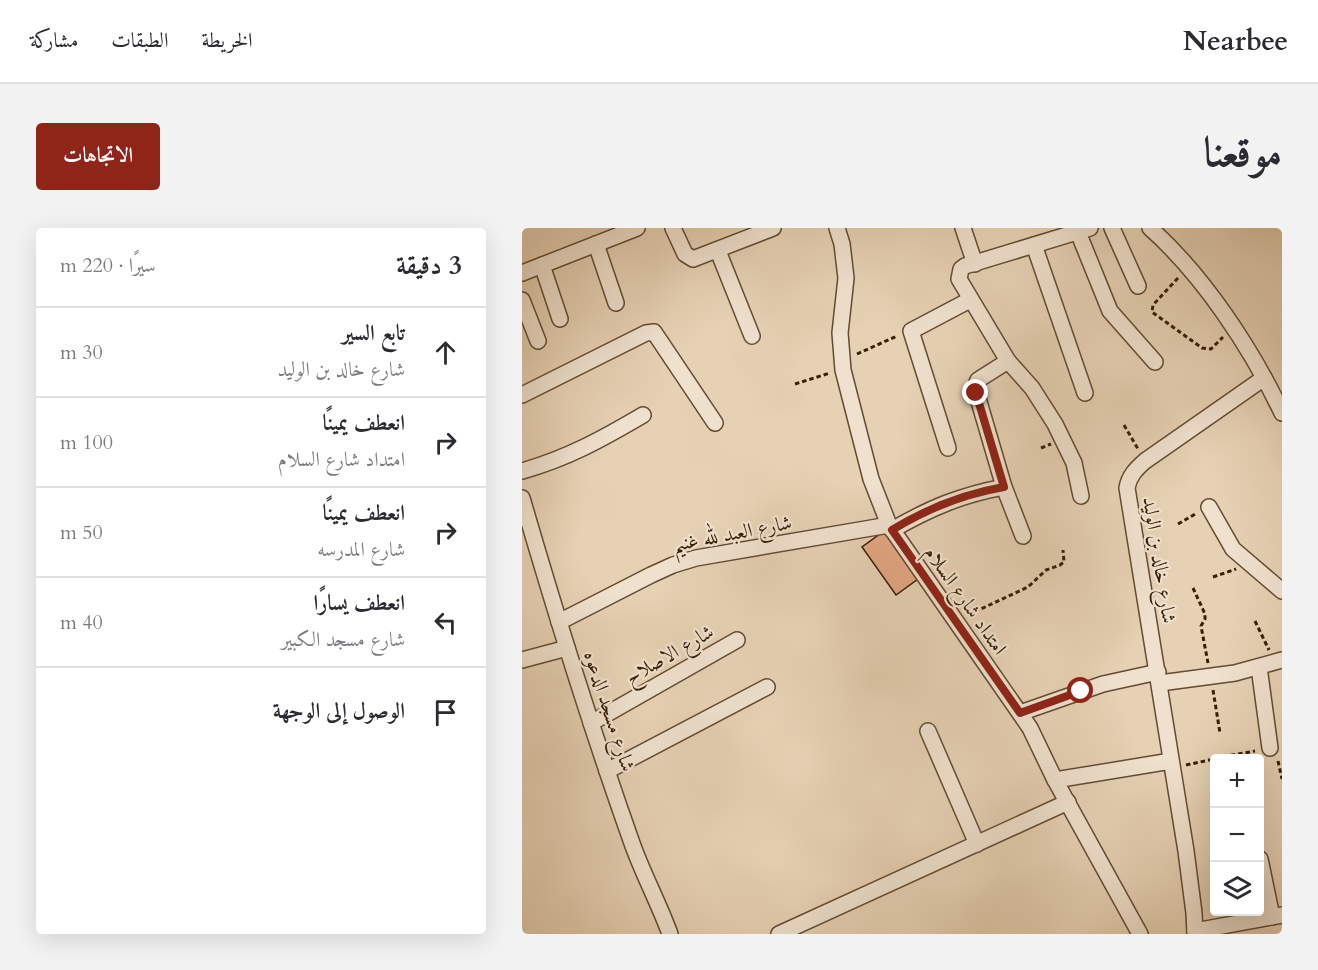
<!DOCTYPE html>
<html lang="ar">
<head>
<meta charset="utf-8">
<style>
  :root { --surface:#fff; --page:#f2f2f3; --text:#2b2b33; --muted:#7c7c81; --line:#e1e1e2; --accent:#8f2418 }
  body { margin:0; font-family:Cardo,Amiri,serif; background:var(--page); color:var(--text); direction:rtl }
  .controls { position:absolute; right:18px; bottom:18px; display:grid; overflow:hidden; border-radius:6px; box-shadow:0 6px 24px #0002 }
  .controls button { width:54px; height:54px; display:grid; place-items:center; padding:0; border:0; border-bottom:2px solid var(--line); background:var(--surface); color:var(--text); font:30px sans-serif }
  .stop { position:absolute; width:18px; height:18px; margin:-14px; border:4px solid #8f2418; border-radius:50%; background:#fff }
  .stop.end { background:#8f2418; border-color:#fff; box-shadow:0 2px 6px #0008 }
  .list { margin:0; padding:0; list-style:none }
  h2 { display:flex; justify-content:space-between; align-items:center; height:78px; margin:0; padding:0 24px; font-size:26px }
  h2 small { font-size:20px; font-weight:400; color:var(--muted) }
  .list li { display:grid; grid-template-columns:39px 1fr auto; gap:18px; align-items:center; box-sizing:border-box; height:90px; padding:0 24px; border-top:2px solid var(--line) }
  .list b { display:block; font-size:22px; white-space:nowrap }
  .list p { margin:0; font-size:20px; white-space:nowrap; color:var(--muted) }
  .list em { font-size:20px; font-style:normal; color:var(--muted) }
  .icon { flex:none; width:33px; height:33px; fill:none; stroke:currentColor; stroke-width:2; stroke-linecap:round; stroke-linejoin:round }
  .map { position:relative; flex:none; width:760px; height:706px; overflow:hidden; direction:ltr; border-radius:6px }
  header { display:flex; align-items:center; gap:36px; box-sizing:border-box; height:84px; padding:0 30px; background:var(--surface); border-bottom:2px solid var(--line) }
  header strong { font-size:28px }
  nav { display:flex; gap:33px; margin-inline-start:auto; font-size:21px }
  .intro { display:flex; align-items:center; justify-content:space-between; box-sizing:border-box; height:144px; padding:0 36px }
  h1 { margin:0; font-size:42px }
  .button { padding:15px 27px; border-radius:6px; background:var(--accent); color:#fff; font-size:21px; font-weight:700 }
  main { display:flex; gap:36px; padding:0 36px }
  aside { flex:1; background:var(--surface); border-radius:6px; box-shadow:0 6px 24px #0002 }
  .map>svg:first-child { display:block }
  .building { fill:#e3a783; stroke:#371e06; stroke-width:1.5 }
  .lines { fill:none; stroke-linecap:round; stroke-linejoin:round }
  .minor-casing { stroke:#634b32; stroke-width:18 }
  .path { stroke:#371e06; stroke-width:3; stroke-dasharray:4.5 3; stroke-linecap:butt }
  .minor { stroke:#efe1ce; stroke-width:15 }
  .route { stroke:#8f2418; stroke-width:8 }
  .labels { text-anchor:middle; stroke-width:4.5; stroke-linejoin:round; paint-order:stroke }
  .street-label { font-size:20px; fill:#371e06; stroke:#efe1ce }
</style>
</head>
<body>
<header>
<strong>Nearbee</strong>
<nav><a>الخريطة</a><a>الطبقات</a><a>مشاركة</a></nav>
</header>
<div class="intro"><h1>موقعنا</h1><a class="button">الاتجاهات</a></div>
<main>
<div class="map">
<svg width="760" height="706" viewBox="0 0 760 706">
  <rect width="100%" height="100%" fill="#e6d1b4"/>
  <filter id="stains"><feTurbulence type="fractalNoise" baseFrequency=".00333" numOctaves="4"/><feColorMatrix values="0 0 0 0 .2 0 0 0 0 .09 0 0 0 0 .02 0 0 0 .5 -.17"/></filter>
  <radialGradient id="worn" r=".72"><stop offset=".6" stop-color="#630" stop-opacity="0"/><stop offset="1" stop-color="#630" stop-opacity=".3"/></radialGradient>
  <path class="building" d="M362,303L396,351L374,367L340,319Z"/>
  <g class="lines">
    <defs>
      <g id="minor">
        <path d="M151,0L163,26L171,31L251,0"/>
        <path d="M315,0L320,16L324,50L318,105L321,142L349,251L367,297L508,500L533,552L618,706"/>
        <path d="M441,0L453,36"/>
        <path d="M590,0L616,58"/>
        <path d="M628,0C681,47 730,121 760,185"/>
        <path d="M556,4L588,83L633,134"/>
        <path d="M74,16L94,75"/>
        <path d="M512,17L563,165"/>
        <path d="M196,23L230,108"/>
        <path d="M20,37L38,91"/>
        <path d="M0,45L115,0"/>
        <path d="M0,72L16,113"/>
        <path d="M486,133L456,152L453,160L482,259L501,308"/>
        <path d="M0,167L124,105L132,104L193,195"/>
        <path d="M426,220L389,103L444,74H450"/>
        <path d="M0,243C46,230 80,211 121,187"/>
        <path d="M559,268L552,235L533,196L510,160L486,133L437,51L439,41L443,38L568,0"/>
        <path d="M0,270C34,387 70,503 111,618C122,648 137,676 148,706"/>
        <path d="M687,279L711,321L760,363"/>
        <path d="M370,302C408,280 439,267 482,259"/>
        <path d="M37,394L129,347L151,337L174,330L367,297"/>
        <path d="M0,432L45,420"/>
        <path d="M737,439L748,520"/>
        <path d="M638,455L713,445L760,432"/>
        <path d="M498,485L581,456L636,444"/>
        <path d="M69,495L215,412"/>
        <path d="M406,503L455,616"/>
        <path d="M85,543L245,459"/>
        <path d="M533,552L649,533"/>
        <path d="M738,631L750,689"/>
        <path d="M673,703L760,687"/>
        <path d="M257,706L546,574"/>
        <path d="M673,706L672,685L664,623L605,260C607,248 614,241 623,233L742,150"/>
      </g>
    </defs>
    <use href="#minor" class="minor-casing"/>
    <g class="path">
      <path d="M656,50L631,77L630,84L680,120L689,121L701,109"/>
      <path d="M335,126L375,108"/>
      <path d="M273,156L308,145"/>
      <path d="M602,197L616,221"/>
      <path d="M519,220L529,216"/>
      <path d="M656,296L675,285"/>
      <path d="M691,349L714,341"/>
      <path d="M671,360L683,386V391L679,398L686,435"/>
      <path d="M446,387L506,359L524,342L538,337L542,334L541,322"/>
      <path d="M733,393L747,422"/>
      <path d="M691,462L698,505"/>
      <path d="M694,530L733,523"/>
      <path d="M756,533L760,551"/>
      <path d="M664,537L692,531"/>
    </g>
    <use href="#minor" class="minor"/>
  </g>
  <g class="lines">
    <path class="route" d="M454,165L482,259C441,266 406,280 370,302L498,485L559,463"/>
  </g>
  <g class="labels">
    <g class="street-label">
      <text transform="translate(210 305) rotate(-11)" y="7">شارع العبد لله غنيم</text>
      <text transform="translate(638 332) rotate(81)" y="7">شارع خالد بن الوليد</text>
      <text transform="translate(444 372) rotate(55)" y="7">امتداد شارع السلام</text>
      <text transform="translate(147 426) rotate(-30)" y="7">شارع الاصلاح</text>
      <text transform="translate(88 483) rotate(72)" y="7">شارع مسجد الدعوه</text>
    </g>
  </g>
  <rect width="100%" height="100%" filter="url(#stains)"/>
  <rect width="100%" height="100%" fill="url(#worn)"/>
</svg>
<div class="controls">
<button>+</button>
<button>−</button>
<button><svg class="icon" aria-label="layers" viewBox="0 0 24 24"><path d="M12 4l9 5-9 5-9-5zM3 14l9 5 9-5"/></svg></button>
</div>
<div class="stop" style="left:559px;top:463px"></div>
<div class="stop end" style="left:454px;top:165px"></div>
</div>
<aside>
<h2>3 دقيقة<small>سيرًا · 220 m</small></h2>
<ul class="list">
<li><svg class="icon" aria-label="ahead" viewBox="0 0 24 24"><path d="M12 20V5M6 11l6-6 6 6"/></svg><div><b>تابع السير</b><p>شارع خالد بن الوليد</p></div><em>30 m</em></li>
<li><svg class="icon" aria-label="right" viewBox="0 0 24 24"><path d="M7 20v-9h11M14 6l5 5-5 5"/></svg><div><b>انعطف يمينًا</b><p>امتداد شارع السلام</p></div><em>100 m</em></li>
<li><svg class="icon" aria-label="right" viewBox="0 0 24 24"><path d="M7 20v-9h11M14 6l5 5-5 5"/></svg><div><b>انعطف يمينًا</b><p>شارع المدرسه</p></div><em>50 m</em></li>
<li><svg class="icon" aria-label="left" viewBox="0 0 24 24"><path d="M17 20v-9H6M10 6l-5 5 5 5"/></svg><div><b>انعطف يسارًا</b><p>شارع مسجد الكبير</p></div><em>40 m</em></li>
<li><svg class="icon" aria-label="arrive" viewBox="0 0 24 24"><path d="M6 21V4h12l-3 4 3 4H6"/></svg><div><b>الوصول إلى الوجهة</b></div></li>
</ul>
</aside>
</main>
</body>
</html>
